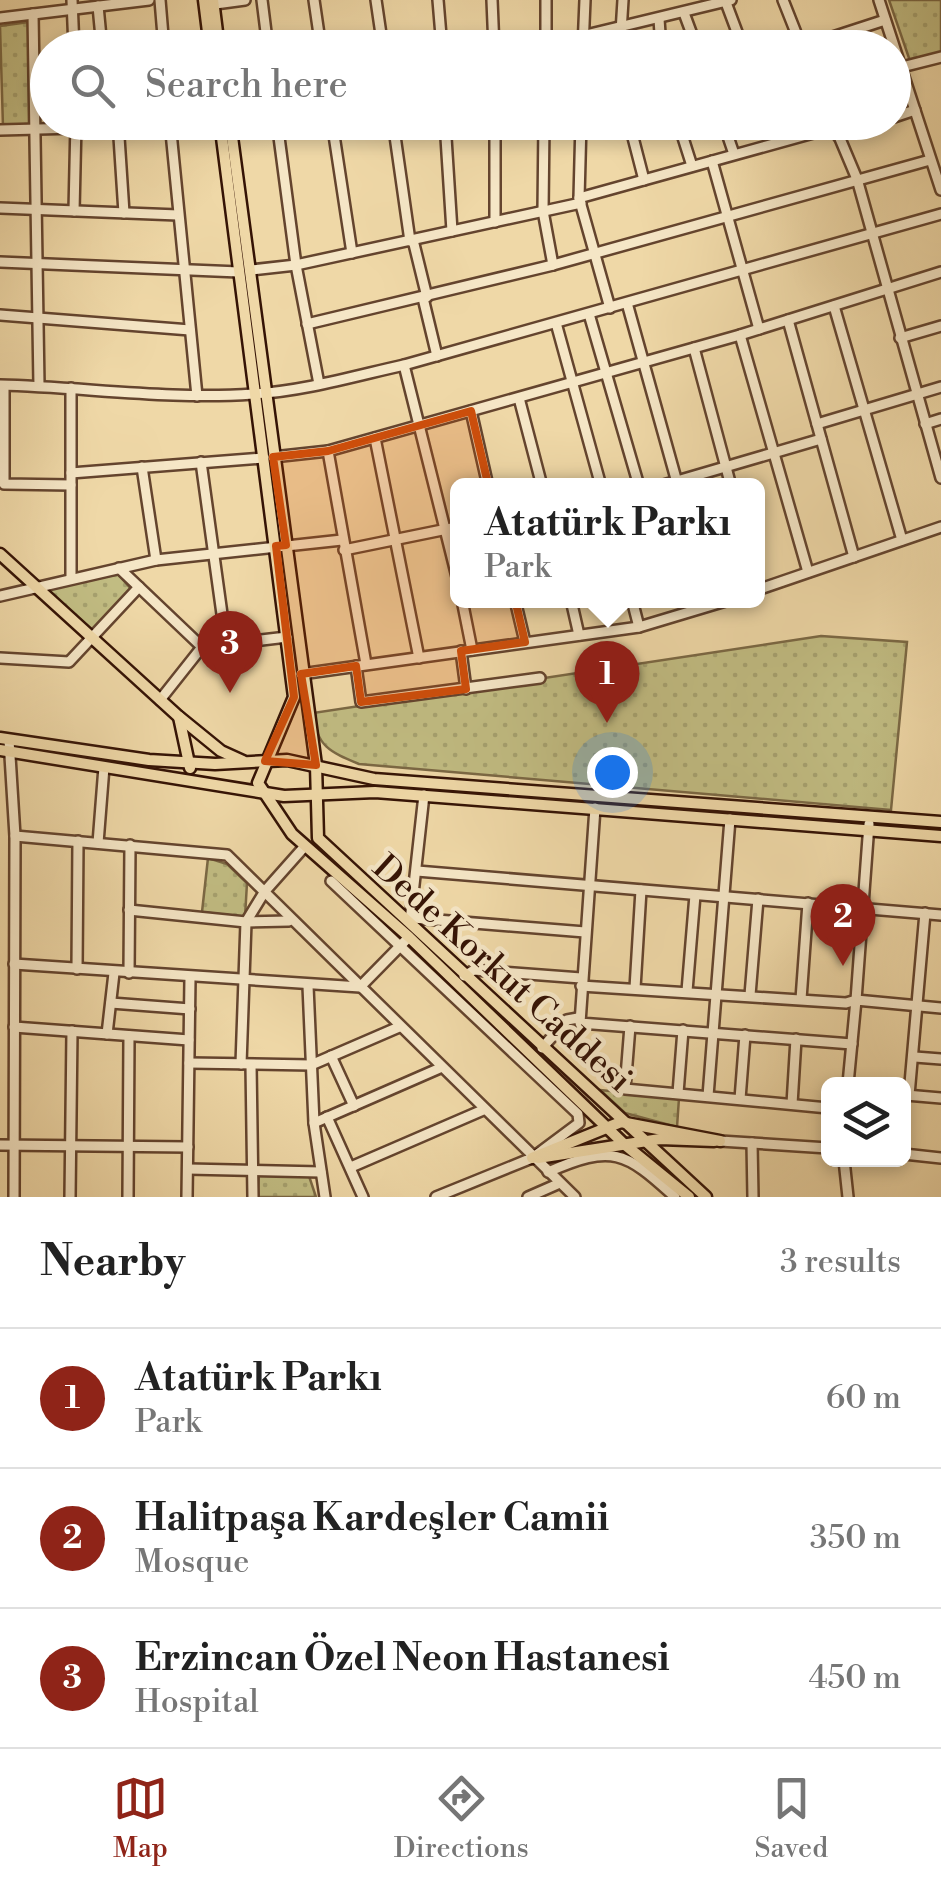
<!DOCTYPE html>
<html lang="en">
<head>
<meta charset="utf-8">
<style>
  :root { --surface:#fff; --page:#f6f6f6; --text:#222; --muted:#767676; --line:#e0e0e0; --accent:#8f2418 }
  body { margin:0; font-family:"Libre Bodoni",serif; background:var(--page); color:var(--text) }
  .controls { position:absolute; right:30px; bottom:30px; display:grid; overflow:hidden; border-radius:15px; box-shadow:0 5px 15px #0003 }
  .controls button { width:90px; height:90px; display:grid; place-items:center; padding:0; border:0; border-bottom:2px solid var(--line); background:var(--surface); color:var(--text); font:50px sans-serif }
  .you { position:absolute; left:612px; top:772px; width:35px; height:35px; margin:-25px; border:8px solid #fff; border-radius:50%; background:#1a73e8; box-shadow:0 0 0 15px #1a73e833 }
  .badge { display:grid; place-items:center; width:65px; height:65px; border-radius:50%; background:var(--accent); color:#fff; font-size:32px; font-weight:700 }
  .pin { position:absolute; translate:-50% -82px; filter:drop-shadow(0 2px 5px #0008) }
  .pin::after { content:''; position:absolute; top:52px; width:35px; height:30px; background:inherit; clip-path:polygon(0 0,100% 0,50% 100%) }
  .popup { position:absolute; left:450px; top:478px; width:315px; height:130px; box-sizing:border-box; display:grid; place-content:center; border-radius:15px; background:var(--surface); filter:drop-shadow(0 2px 8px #0005); font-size:32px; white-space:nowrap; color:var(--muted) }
  .popup b { font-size:38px; color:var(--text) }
  .popup::after { content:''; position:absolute; left:50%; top:100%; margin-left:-20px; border:20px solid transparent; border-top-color:var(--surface) }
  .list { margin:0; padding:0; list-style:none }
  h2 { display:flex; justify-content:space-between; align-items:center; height:130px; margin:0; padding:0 40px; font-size:42px }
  h2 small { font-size:32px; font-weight:400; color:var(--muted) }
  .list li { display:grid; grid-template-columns:65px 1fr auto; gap:30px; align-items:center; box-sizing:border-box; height:140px; padding:0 40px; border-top:2px solid var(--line) }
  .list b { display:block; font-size:38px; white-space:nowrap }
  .list p { margin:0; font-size:32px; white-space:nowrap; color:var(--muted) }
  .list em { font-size:32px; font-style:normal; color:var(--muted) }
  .icon { flex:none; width:55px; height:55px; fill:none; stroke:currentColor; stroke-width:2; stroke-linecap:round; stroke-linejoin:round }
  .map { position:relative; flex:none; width:941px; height:1197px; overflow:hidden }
  .search { position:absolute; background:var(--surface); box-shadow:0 5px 15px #0003; left:30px; right:30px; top:30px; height:110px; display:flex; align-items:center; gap:25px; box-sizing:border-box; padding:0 35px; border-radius:55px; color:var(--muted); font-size:38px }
  .sheet { height:550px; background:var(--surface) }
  nav { display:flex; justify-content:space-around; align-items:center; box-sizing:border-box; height:140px; border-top:2px solid var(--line); background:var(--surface); font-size:28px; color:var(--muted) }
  nav a { display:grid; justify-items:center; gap:5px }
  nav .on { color:var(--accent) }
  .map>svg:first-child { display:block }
  .grass { fill:url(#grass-dots); stroke:#7b6844; stroke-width:2.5 }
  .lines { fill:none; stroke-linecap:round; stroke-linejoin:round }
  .minor-casing { stroke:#64442e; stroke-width:14 }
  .major-casing { stroke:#351305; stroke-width:15 }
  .minor { stroke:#f5e6c6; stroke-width:9 }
  .major { stroke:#efd8a7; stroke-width:10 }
  .marked { fill:#cd4e0b; fill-opacity:0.2; stroke:#cd4e0b; stroke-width:8; stroke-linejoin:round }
  .labels { text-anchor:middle; stroke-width:9; stroke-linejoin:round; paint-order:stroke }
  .street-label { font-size:35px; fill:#351305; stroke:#f5e6c6 }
</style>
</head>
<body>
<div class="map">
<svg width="941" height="1197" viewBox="0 0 941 1197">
  <defs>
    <pattern id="grass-dots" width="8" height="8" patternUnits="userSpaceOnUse" patternTransform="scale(2.5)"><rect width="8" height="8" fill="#c1bc82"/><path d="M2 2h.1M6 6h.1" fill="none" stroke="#a6a16f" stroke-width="1.8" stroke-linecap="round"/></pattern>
  </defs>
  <rect width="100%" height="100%" fill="#efd8a7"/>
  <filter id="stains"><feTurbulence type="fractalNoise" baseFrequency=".002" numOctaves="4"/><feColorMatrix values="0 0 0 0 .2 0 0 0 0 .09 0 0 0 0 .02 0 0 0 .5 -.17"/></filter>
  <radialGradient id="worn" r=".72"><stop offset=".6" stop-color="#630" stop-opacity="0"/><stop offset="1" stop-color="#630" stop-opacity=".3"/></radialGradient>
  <g class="grass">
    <path d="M889,0H941V53L910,61Z"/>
    <path d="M29,22L34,125L3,127L0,26Z"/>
    <path d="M118,574L131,589L92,632L47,590Z"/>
    <path d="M821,636L907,642L891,810L359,764C330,752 316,746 313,713Z"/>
    <path d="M208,858L227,864L247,883L245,917L202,912Z"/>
    <path d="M600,1090L679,1098L677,1127L625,1113Z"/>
    <path d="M259,1175L309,1176L316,1197H257Z"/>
  </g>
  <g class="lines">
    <defs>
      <g id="minor">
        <path d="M72,0L74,48"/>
        <path d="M160,0L164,48"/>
        <path d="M262,0L268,48"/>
        <path d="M314,0L321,48"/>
        <path d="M376,0L383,48"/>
        <path d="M438,0L442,48"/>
        <path d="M492,0L494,48"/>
        <path d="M725,0L743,48"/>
        <path d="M783,0L802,48"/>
        <path d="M879,0L941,190"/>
        <path d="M208,5L245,0"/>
        <path d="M98,6L102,48"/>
        <path d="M684,13L697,48"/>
        <path d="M33,14L39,386"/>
        <path d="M0,18L149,0"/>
        <path d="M659,19L661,48"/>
        <path d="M802,47L885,20"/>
        <path d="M532,48L731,0"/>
        <path d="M546,48V0"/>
        <path d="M583,48L585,0"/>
        <path d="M620,48L623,0"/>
        <path d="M894,69L941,57"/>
        <path d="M894,117L915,110"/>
        <path d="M118,122L124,213"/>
        <path d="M170,122L197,396"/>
        <path d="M277,122L296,265L319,384"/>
        <path d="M332,122L352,253"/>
        <path d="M393,122L410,241"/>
        <path d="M445,122L452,231"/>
        <path d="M495,122V222"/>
        <path d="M544,122L543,211L553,265"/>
        <path d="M581,122L579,198L610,308"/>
        <path d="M629,122L644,180"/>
        <path d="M678,122L692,166"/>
        <path d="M723,122L734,154"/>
        <path d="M772,122L779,141"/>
        <path d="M833,122L857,179L941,478"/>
        <path d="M0,130L77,128"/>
        <path d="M231,134L292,122"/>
        <path d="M838,136L878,122"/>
        <path d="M712,161L759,329"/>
        <path d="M579,198L835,127"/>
        <path d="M0,208L178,215"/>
        <path d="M74,211L76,122"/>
        <path d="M413,240L427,297"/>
        <path d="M0,262L239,272"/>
        <path d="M251,270L296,265L581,203"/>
        <path d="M423,298L437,356"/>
        <path d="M627,303L678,486"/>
        <path d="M834,306L902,540"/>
        <path d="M589,314L639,486"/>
        <path d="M0,315L190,330"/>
        <path d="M788,320L854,557"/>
        <path d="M556,323L601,486"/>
        <path d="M307,324L553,265L930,160"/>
        <path d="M740,335L808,572"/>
        <path d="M900,338L941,326"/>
        <path d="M694,348L731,486"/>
        <path d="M404,365L457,577"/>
        <path d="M0,385C84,387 169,400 253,394C304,391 355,376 404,365L941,214"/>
        <path d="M4,386V484L71,485"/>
        <path d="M71,388V578"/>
        <path d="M519,398L542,486"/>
        <path d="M471,411L488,486"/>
        <path d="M817,424L941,387"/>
        <path d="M925,424L941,419"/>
        <path d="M375,438L419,658"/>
        <path d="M328,451L366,664"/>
        <path d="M273,457L328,451L740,335L941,272"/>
        <path d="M201,462L226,643"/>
        <path d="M142,467L156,560"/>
        <path d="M71,473L263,458"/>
        <path d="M660,486L821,439"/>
        <path d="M344,550L457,527"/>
        <path d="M119,568L202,647"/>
        <path d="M757,590L941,527"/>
        <path d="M0,596L156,560L342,540"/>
        <path d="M462,600L472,650"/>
        <path d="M515,600L525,642"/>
        <path d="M571,600L579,635"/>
        <path d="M632,600L639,627"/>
        <path d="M461,651L466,689"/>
        <path d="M0,658L69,662L139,587"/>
        <path d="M356,666L361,702L540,678"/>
        <path d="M301,674L639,627L729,600"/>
        <path d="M160,700L202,647L287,637"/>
        <path d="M9,740L15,836L14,1197"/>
        <path d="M595,808L580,1023L852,1044"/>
        <path d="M15,836L227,855L575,1197"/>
        <path d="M98,843L104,767"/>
        <path d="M417,871L941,915"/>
        <path d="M331,881L578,1114L579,1123L532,1158L436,1197"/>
        <path d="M129,910L246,922L289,921"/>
        <path d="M413,918L585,932"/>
        <path d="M410,921L424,795"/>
        <path d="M14,964L360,987L409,937"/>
        <path d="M77,969L78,841"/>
        <path d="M129,973L130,845"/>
        <path d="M464,976L474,970L581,978"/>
        <path d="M308,986L314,1123L325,1197"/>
        <path d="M581,986L846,1003L856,1000L869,824"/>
        <path d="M635,988L641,890"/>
        <path d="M687,991L695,895"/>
        <path d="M750,995L758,899"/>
        <path d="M801,999L808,903"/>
        <path d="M111,1003L190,1009"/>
        <path d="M630,1026L625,1089L828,1108"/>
        <path d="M14,1027L189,1040"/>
        <path d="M107,1034L114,973"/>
        <path d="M542,1048L567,1020L578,1018"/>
        <path d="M331,1056L354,1106"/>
        <path d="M915,1057L941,1059"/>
        <path d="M189,1063L311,1065L399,1027"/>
        <path d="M241,1064L246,922L265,891L305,846"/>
        <path d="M251,1065L253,1197"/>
        <path d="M848,1084L856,1000L941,1008"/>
        <path d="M678,1093L683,1030"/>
        <path d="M906,1095L941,1098"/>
        <path d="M909,1095L925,913"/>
        <path d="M708,1096L730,819"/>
        <path d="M740,1099L745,1035"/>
        <path d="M792,1104L796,1039"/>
        <path d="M327,1117L363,1197"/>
        <path d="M314,1123L440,1068"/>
        <path d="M720,1141L828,1148"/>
        <path d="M752,1143L753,1197"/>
        <path d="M0,1145L188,1147"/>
        <path d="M904,1154L941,1158"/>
        <path d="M844,1160L848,1197"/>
        <path d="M351,1167L483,1110"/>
        <path d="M188,1169L321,1172"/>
        <path d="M548,1172C612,1144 625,1151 675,1197"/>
        <path d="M70,1197L72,1031"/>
        <path d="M128,1197L129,1036"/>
        <path d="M187,1197L190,978"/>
        <path d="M528,1197L560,1183"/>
      </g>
      <g id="major">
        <path d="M204,0L210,48"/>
        <path d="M213,0L219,48"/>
        <path d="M220,122L294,697L258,783L292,834L409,937L624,1144L689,1197"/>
        <path d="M230,122L316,765L318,838L706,1197"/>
        <path d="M0,554L178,716L221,751L243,761"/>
        <path d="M179,717L190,768"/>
        <path d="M0,738L149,760L215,764L287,760L374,779L941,822"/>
        <path d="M0,750L284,796L375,792L941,836"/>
        <path d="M532,1158L621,1122L720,1141"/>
        <path d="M538,1158L660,1139L714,1141"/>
      </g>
    </defs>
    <use href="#minor" class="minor-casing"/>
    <use href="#major" class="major-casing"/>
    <use href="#minor" class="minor"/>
    <use href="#major" class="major"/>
  </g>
  <path class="marked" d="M471,411L525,642L461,651L466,689L361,702L356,666L301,674L316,765L265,761L294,697L276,546L286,545L273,457L328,451Z"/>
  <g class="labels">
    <g class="street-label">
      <text transform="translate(503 973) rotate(42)" y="12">Dede Korkut Caddesi</text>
    </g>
  </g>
  <rect width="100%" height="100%" filter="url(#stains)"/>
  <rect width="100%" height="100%" fill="url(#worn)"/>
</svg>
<div class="controls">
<button><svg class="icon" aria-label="layers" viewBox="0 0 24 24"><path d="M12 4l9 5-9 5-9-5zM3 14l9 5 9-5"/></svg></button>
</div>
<div class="you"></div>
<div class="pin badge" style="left:607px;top:723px">1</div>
<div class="popup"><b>Atatürk Parkı</b>Park</div>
<div class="pin badge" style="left:843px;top:966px">2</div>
<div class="pin badge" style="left:230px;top:693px">3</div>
<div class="search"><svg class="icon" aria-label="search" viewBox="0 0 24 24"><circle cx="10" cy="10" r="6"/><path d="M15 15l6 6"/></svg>Search here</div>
</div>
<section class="sheet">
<h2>Nearby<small>3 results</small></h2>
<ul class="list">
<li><span class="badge">1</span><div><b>Atatürk Parkı</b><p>Park</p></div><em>60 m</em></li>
<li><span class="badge">2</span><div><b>Halitpaşa Kardeşler Camii</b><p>Mosque</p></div><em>350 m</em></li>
<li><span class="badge">3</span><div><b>Erzincan Özel Neon Hastanesi</b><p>Hospital</p></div><em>450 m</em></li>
</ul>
</section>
<nav>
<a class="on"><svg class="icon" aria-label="map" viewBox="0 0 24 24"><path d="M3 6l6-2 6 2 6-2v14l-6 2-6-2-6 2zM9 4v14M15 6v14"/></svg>Map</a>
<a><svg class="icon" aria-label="directions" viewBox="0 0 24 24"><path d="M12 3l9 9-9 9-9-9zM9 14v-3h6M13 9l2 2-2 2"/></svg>Directions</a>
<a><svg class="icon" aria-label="saved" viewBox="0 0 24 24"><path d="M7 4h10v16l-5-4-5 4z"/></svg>Saved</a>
</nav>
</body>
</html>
